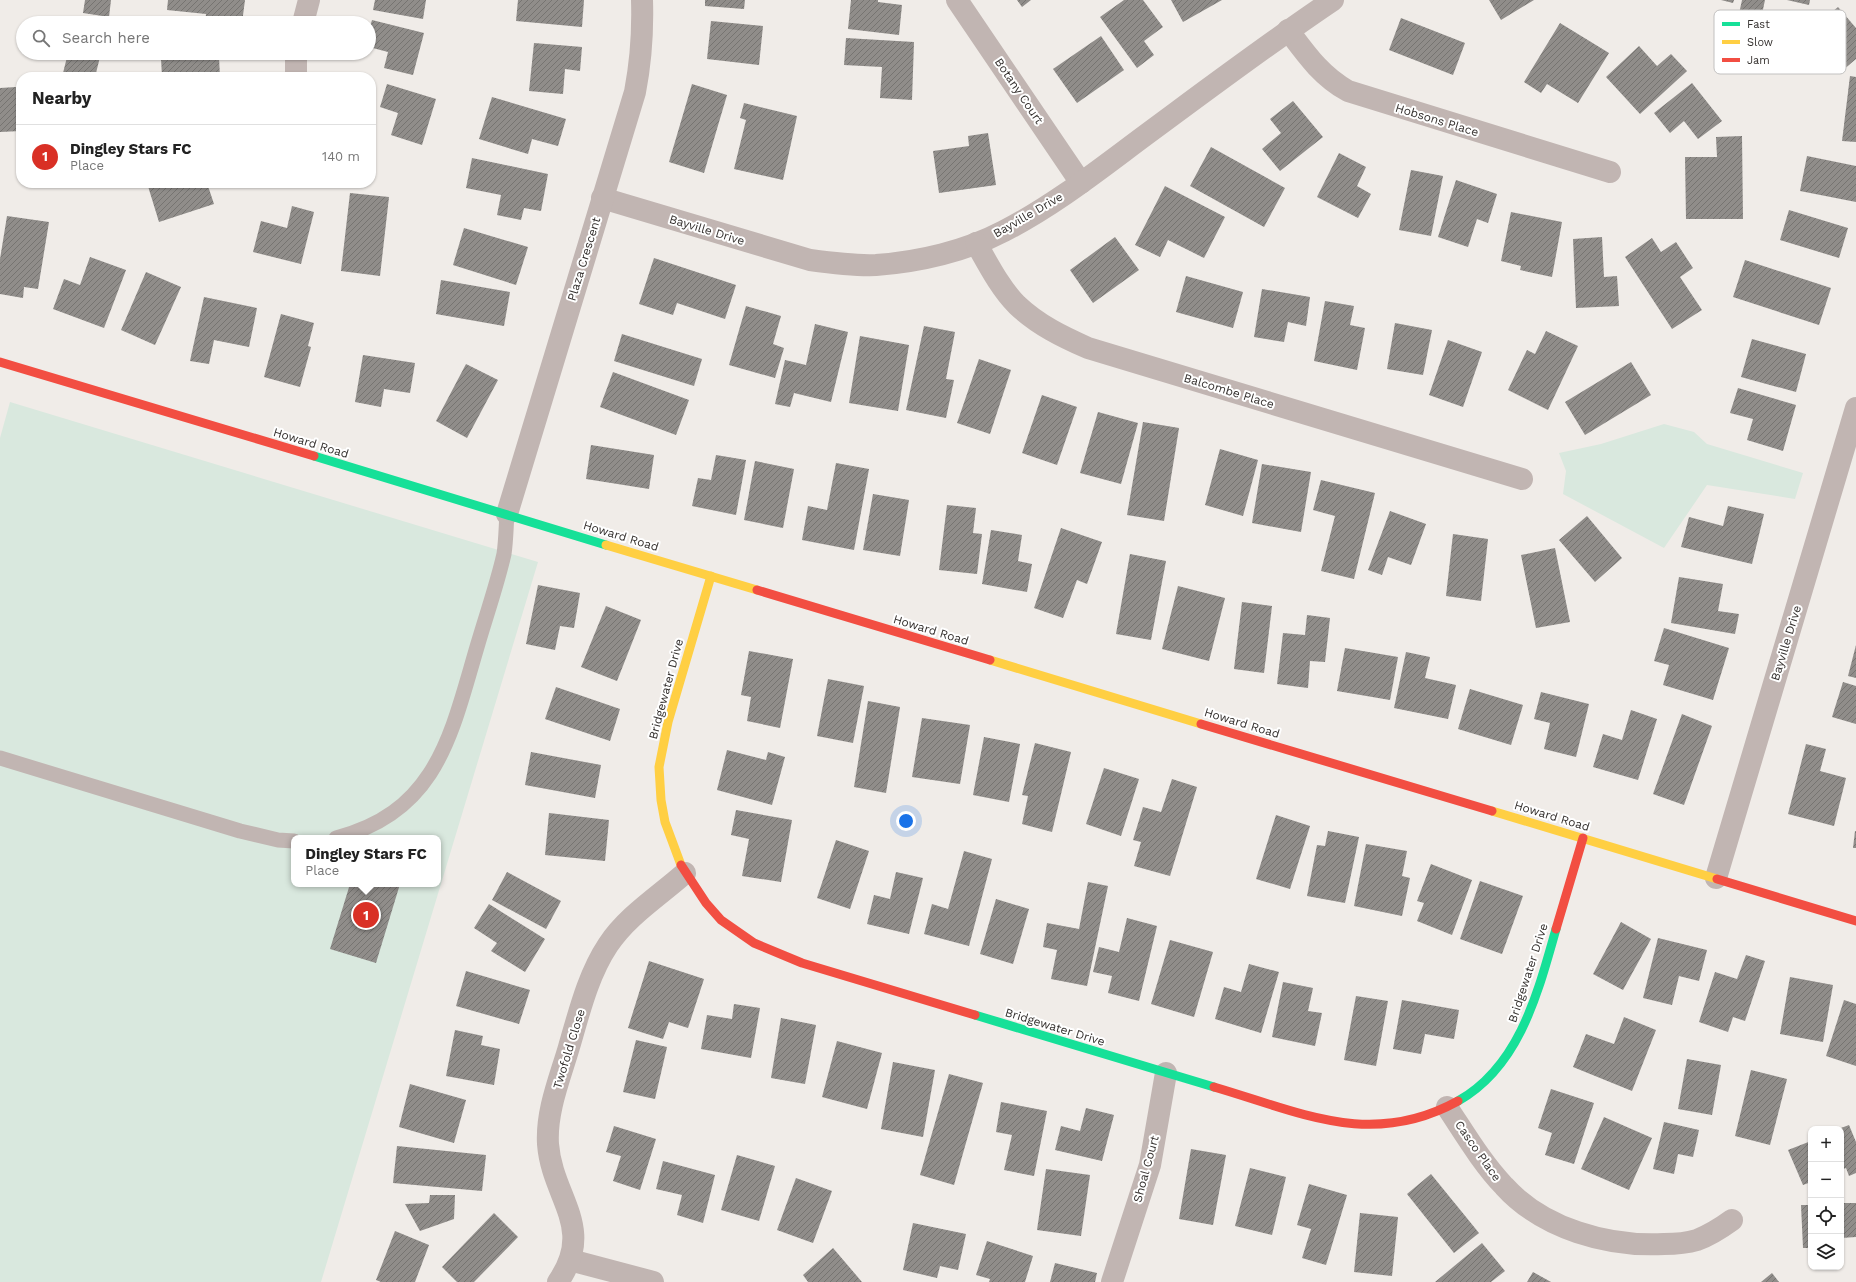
<!DOCTYPE html>
<html lang="en">
<head>
<meta charset="utf-8">
<style>
  :root { --surface:#fff; --page:#f2f2f2; --text:#222; --muted:#767676; --line:#e0e0e0; --accent:#d93025 }
  body { margin:0; font-family:"Work Sans",sans-serif; background:var(--page); color:var(--text) }
  .controls { position:absolute; right:12px; bottom:12px; display:grid; overflow:hidden; border-radius:8px; box-shadow:0 1px 3px #0004 }
  .controls button { width:36px; height:36px; display:grid; place-items:center; padding:0; border:0; border-bottom:1px solid var(--line); background:var(--surface); color:var(--text); font:20px sans-serif }
  .you { position:absolute; left:906px; top:821px; width:14px; height:14px; margin:-10px; border:3px solid #fff; border-radius:50%; background:#1a73e8; box-shadow:0 0 0 6px #1a73e833 }
  .badge { display:grid; place-items:center; width:26px; height:26px; border-radius:50%; background:var(--accent); color:#fff; font-size:13px; font-weight:700 }
  .pin { position:absolute; translate:-50% -50%; border:2px solid #fff; box-shadow:0 1px 4px #0006 }
  .popup { position:absolute; left:291px; top:835px; width:150px; height:52px; box-sizing:border-box; display:grid; place-content:center; border-radius:8px; background:var(--surface); filter:drop-shadow(0 1px 3px #0005); font-size:13px; white-space:nowrap; color:var(--muted) }
  .popup b { font-size:15px; color:var(--text) }
  .popup::after { content:''; position:absolute; left:50%; top:100%; margin-left:-8px; border:8px solid transparent; border-top-color:var(--surface) }
  .list { margin:0; padding:0; list-style:none }
  h2 { display:flex; justify-content:space-between; align-items:center; height:52px; margin:0; padding:0 16px; font-size:17px }
  h2 small { font-size:13px; font-weight:400; color:var(--muted) }
  .list li { display:grid; grid-template-columns:26px 1fr auto; gap:12px; align-items:center; box-sizing:border-box; height:64px; padding:0 16px; border-top:1px solid var(--line) }
  .list b { display:block; font-size:15px; white-space:nowrap }
  .list p { margin:0; font-size:13px; white-space:nowrap; color:var(--muted) }
  .list em { font-size:13px; font-style:normal; color:var(--muted) }
  .icon { flex:none; width:22px; height:22px; fill:none; stroke:currentColor; stroke-width:2; stroke-linecap:round; stroke-linejoin:round }
  .map { position:relative; flex:none; width:1856px; height:1282px; overflow:hidden }
  .search { position:absolute; background:var(--surface); box-shadow:0 1px 3px #0004; left:16px; top:16px; width:360px; height:44px; display:flex; align-items:center; gap:10px; box-sizing:border-box; padding:0 14px; border-radius:22px; color:var(--muted); font-size:15px }
  .panel { position:absolute; background:var(--surface); box-shadow:0 1px 3px #0004; left:16px; top:72px; width:360px; height:116px; border-radius:16px }
  .map>svg:first-child { display:block }
  .park { fill:#d9e8de; fill-rule:evenodd }
  .building { fill:url(#building-hatch) }
  .lines { fill:none; stroke-linecap:round; stroke-linejoin:round }
  .lane { stroke:#c1b5b2; stroke-width:15 }
  .street { stroke:#c1b5b2; stroke-width:22 }
  .fast { stroke:#16e098; stroke-width:9 }
  .slow { stroke:#ffcf43; stroke-width:9 }
  .jam { stroke:#f24e42; stroke-width:9 }
  .labels { text-anchor:middle; stroke-width:4; stroke-linejoin:round; paint-order:stroke }
  .street-label { font-size:12px; fill:#34302e; stroke:#fff }
  .key { fill:#fff; stroke:#c2c1c0; stroke-width:1 }
  .key-label { font-size:11px; fill:#34302e }
</style>
</head>
<body>
<div class="map">
<svg width="1856" height="1282" viewBox="0 0 1856 1282">
  <defs>
    <pattern id="building-hatch" width="6" height="6" patternUnits="userSpaceOnUse"><rect width="6" height="6" fill="#908d8a"/><path d="M-1 1l2-2M0 6l6-6M5 7l2-2" fill="none" stroke="#767471"/></pattern>
  </defs>
  <rect width="100%" height="100%" fill="#f0ece8"/>
  <g class="park">
    <path d="M10,402L538,562L321,1282H0V438ZM294,838H438V884H294Z"/>
    <path d="M1664,424L1694,432L1707,444L1803,473L1795,499L1707,485L1664,548L1563,494L1566,471L1559,453L1601,444Z"/>
  </g>
  <g class="building">
    <path d="M85,0H111L109,17L83,13Z"/>
    <path d="M168,0H245L242,23H205L206,14L167,10Z"/>
    <path d="M375,0H426L423,19L373,10Z"/>
    <path d="M518,0H584L582,27L516,21Z"/>
    <path d="M705,0H745L744,9L705,6Z"/>
    <path d="M851,0H878V2L902,5L899,35L848,29Z"/>
    <path d="M1017,0H1031L1022,7Z"/>
    <path d="M1124,0H1143L1163,27L1144,41L1154,55L1137,68L1100,17Z"/>
    <path d="M1171,0H1222L1183,22Z"/>
    <path d="M1489,0H1534L1501,20Z"/>
    <path d="M1721,0H1734L1733,3Z"/>
    <path d="M1742,0H1765L1759,28L1737,23Z"/>
    <path d="M1787,0H1810L1809,5Z"/>
    <path d="M1838,7L1856,28V59L1843,70L1810,30Z"/>
    <path d="M78,18L94,22V23H76Z"/>
    <path d="M1401,18L1465,43L1453,75L1389,50Z"/>
    <path d="M372,20L424,33L413,75L384,68L388,52L369,47V30Z"/>
    <path d="M711,21L763,26L759,65L707,59Z"/>
    <path d="M1560,23L1609,53L1578,103L1547,84L1541,93L1524,82Z"/>
    <path d="M1101,36L1124,70L1077,103L1053,69Z"/>
    <path d="M846,38L914,42L912,100L880,98L882,67L844,65Z"/>
    <path d="M534,43L582,47L580,71L565,69L563,94L529,91Z"/>
    <path d="M1639,46L1657,66L1671,54L1687,71L1640,114L1606,77Z"/>
    <path d="M68,53H101L95,77H62Z"/>
    <path d="M219,57L220,77H162L161,58Z"/>
    <path d="M1850,76L1856,77V142L1842,141Z"/>
    <path d="M1692,83L1722,121L1698,139L1684,121L1670,133L1654,113Z"/>
    <path d="M387,84L436,99L422,145L391,135L398,113L380,107Z"/>
    <path d="M692,84L727,95L704,173L669,162Z"/>
    <path d="M16,87V100H21V131L0,132V88Z"/>
    <path d="M492,97L566,119L558,146L532,139L528,154L479,139Z"/>
    <path d="M1293,101L1323,137L1280,171L1262,149L1281,133L1270,119Z"/>
    <path d="M744,103L797,116L783,180L734,169L746,120L740,118Z"/>
    <path d="M988,133L996,185L939,193L933,151L969,146L968,136Z"/>
    <path d="M1742,136L1743,219H1686L1685,157H1717L1716,137Z"/>
    <path d="M1211,147L1285,188L1264,227L1190,186Z"/>
    <path d="M1339,153L1366,167L1357,186L1371,194L1358,218L1317,197Z"/>
    <path d="M1807,156L1856,166V202L1800,191Z"/>
    <path d="M472,158L548,174L541,211L524,208L521,220L497,215L501,195L466,188Z"/>
    <path d="M1411,170L1443,176L1431,236L1399,230Z"/>
    <path d="M1456,180L1497,194L1488,223L1477,219L1468,247L1438,237Z"/>
    <path d="M147,183H207L214,204L159,222Z"/>
    <path d="M1165,186L1225,217L1204,258L1168,240L1160,257L1135,245Z"/>
    <path d="M350,193L389,197L380,276L341,271Z"/>
    <path d="M292,206L314,212L301,264L253,252L261,221L287,228Z"/>
    <path d="M1789,210L1848,228L1839,258L1780,240Z"/>
    <path d="M1511,212L1562,222L1552,277L1520,270L1521,266L1501,261Z"/>
    <path d="M7,216L49,222L38,289L24,287L23,298L0,294V259Z"/>
    <path d="M464,228L528,247L516,285L453,265Z"/>
    <path d="M1115,237L1139,270L1093,303L1070,270Z"/>
    <path d="M1602,237L1604,277L1617,276L1619,306L1576,308L1573,239Z"/>
    <path d="M1652,238L1661,252L1676,242L1693,268L1680,277L1702,310L1672,329L1625,257Z"/>
    <path d="M90,257L126,270L104,328L53,309L64,279L80,285Z"/>
    <path d="M654,258L736,285L725,319L677,303L673,315L639,304Z"/>
    <path d="M1745,260L1831,288L1819,325L1733,297Z"/>
    <path d="M146,272L181,287L155,345L121,330Z"/>
    <path d="M1186,276L1243,292L1233,328L1176,312Z"/>
    <path d="M441,280L510,292L504,326L436,314Z"/>
    <path d="M1262,289L1310,297L1306,326L1288,322L1284,342L1254,337Z"/>
    <path d="M204,297L257,308L249,347L214,340L209,364L190,361Z"/>
    <path d="M1325,301L1354,306L1350,325L1365,328L1357,370L1314,361Z"/>
    <path d="M746,306L781,316L773,344L784,348L775,378L729,365Z"/>
    <path d="M281,314L314,323L308,346L311,347L300,387L264,377Z"/>
    <path d="M1395,323L1432,330L1423,375L1387,369Z"/>
    <path d="M815,324L848,332L831,402L794,393L790,407L775,404L785,360L806,365Z"/>
    <path d="M924,326L955,332L946,379L954,380L946,418L906,410Z"/>
    <path d="M1546,331L1578,346L1548,410L1508,390L1527,350L1535,354Z"/>
    <path d="M622,334L702,359L694,386L614,361Z"/>
    <path d="M860,336L909,345L898,411L849,403Z"/>
    <path d="M1752,339L1806,354L1796,392L1741,377Z"/>
    <path d="M1448,340L1482,352L1463,407L1429,395Z"/>
    <path d="M363,355L415,363L410,393L384,389L381,407L355,402Z"/>
    <path d="M979,359L1011,370L990,434L957,423Z"/>
    <path d="M1631,362L1651,395L1585,435L1565,402Z"/>
    <path d="M466,364L498,380L467,438L436,421Z"/>
    <path d="M613,372L689,400L676,435L600,407Z"/>
    <path d="M1738,388L1796,405L1783,451L1747,440L1753,419L1730,413Z"/>
    <path d="M1042,395L1077,407L1057,465L1022,453Z"/>
    <path d="M1098,412L1138,423L1121,484L1080,473Z"/>
    <path d="M1143,422L1179,428L1164,521L1127,515Z"/>
    <path d="M591,445L654,455L649,489L586,479Z"/>
    <path d="M1220,449L1258,460L1243,516L1205,505Z"/>
    <path d="M716,455L746,460L736,515L692,506L698,478L711,480Z"/>
    <path d="M755,461L794,469L783,528L744,520Z"/>
    <path d="M836,463L869,469L854,550L802,540L808,506L827,510Z"/>
    <path d="M1262,464L1311,472L1301,532L1252,523Z"/>
    <path d="M1321,480L1375,493L1354,579L1321,571L1335,516L1313,510Z"/>
    <path d="M873,494L909,500L900,556L863,550Z"/>
    <path d="M947,505L976,508L973,533L982,534L977,574L939,570Z"/>
    <path d="M1728,506L1764,514L1752,564L1681,547L1689,517L1723,526Z"/>
    <path d="M1390,511L1426,524L1411,565L1388,557L1382,575L1368,570Z"/>
    <path d="M1587,516L1622,558L1595,582L1559,540Z"/>
    <path d="M1061,528L1102,542L1087,584L1077,580L1063,618L1034,608Z"/>
    <path d="M991,530L1022,535L1018,561L1032,564L1027,592L982,584Z"/>
    <path d="M1453,534L1488,539L1481,601L1446,596Z"/>
    <path d="M1555,548L1570,622L1536,628L1521,555Z"/>
    <path d="M1130,554L1166,561L1151,640L1116,634Z"/>
    <path d="M1679,577L1723,584L1718,611L1739,614L1735,634L1671,623Z"/>
    <path d="M538,585L580,593L574,628L560,626L555,650L526,644Z"/>
    <path d="M1178,586L1225,598L1209,661L1162,649Z"/>
    <path d="M1242,602L1272,606L1264,673L1234,669Z"/>
    <path d="M606,606L641,620L617,681L581,667Z"/>
    <path d="M1307,615L1330,618L1325,662L1310,661L1308,688L1277,684L1283,633L1305,635Z"/>
    <path d="M1664,628L1729,648L1713,700L1663,685L1669,665L1654,661Z"/>
    <path d="M1856,645V678L1848,676Z"/>
    <path d="M1345,648L1398,657L1390,700L1337,691Z"/>
    <path d="M749,651L793,659L780,728L747,721L751,697L741,695Z"/>
    <path d="M1406,652L1430,657L1425,678L1456,685L1448,719L1394,708Z"/>
    <path d="M828,679L864,686L853,743L817,736Z"/>
    <path d="M1843,682L1856,686V724L1832,717Z"/>
    <path d="M556,687L620,709L610,741L545,719Z"/>
    <path d="M1470,689L1523,705L1511,745L1458,729Z"/>
    <path d="M1541,692L1589,704L1576,757L1544,749L1550,723L1534,719Z"/>
    <path d="M868,701L900,707L886,793L854,787Z"/>
    <path d="M1631,710L1657,719L1638,780L1593,767L1603,734L1622,740Z"/>
    <path d="M1682,714L1712,726L1684,805L1653,794Z"/>
    <path d="M922,718L970,725L960,784L912,777Z"/>
    <path d="M984,737L1020,744L1009,802L973,795Z"/>
    <path d="M1035,743L1071,752L1052,832L1022,824L1028,796L1022,795Z"/>
    <path d="M1806,744L1826,749L1820,771L1846,778L1834,826L1788,814Z"/>
    <path d="M727,750L766,760L768,752L785,757L772,805L717,790Z"/>
    <path d="M531,752L601,765L595,798L525,785Z"/>
    <path d="M1104,768L1139,779L1121,836L1086,824Z"/>
    <path d="M1172,779L1197,787L1170,876L1134,866L1141,842L1133,840L1143,807L1161,812Z"/>
    <path d="M736,810L792,820L781,882L742,876L749,839L731,835Z"/>
    <path d="M549,813L609,820L605,861L545,855Z"/>
    <path d="M1276,815L1310,826L1290,889L1256,879Z"/>
    <path d="M1328,831L1359,837L1345,903L1307,896L1317,845L1325,846Z"/>
    <path d="M1855,831H1856V848H1853Z"/>
    <path d="M836,840L869,851L850,909L817,898Z"/>
    <path d="M1366,844L1407,851L1402,876L1410,878L1402,916L1354,906Z"/>
    <path d="M964,851L992,859L969,946L924,934L932,904L948,909Z"/>
    <path d="M1431,864L1472,880L1452,935L1417,921L1424,903L1417,901Z"/>
    <path d="M507,872L561,901L546,929L492,900Z"/>
    <path d="M896,872L923,878L909,934L867,924L874,895L890,899Z"/>
    <path d="M1480,881L1523,896L1502,954L1460,939Z"/>
    <path d="M1088,882L1108,886L1087,986L1051,979L1057,950L1043,947L1047,923L1079,929Z"/>
    <path d="M350,884H400L376,963L330,949Z"/>
    <path d="M996,899L1029,909L1013,964L980,954Z"/>
    <path d="M489,904L545,939L525,972L491,951L497,943L474,928Z"/>
    <path d="M1127,918L1157,926L1139,1001L1108,993L1112,976L1093,972L1099,947L1119,952Z"/>
    <path d="M1621,922L1651,939L1623,990L1593,974Z"/>
    <path d="M1658,938L1707,950L1699,981L1679,976L1672,1005L1643,998Z"/>
    <path d="M1170,940L1213,952L1194,1017L1151,1004Z"/>
    <path d="M1746,955L1765,961L1745,1021L1733,1017L1728,1032L1699,1022L1715,972L1737,979Z"/>
    <path d="M649,961L704,979L688,1028L669,1022L663,1039L628,1028Z"/>
    <path d="M1249,964L1279,972L1261,1033L1215,1019L1224,987L1241,992Z"/>
    <path d="M466,971L530,990L519,1024L456,1006Z"/>
    <path d="M1790,977L1833,985L1823,1042L1780,1034Z"/>
    <path d="M1283,982L1313,988L1308,1011L1322,1013L1315,1046L1272,1037Z"/>
    <path d="M1356,996L1388,1001L1376,1066L1344,1060Z"/>
    <path d="M1402,1000L1459,1010L1454,1039L1425,1034L1421,1054L1393,1049Z"/>
    <path d="M1844,1000L1856,1004V1066L1826,1056Z"/>
    <path d="M734,1004L760,1008L751,1058L701,1049L707,1015L732,1019Z"/>
    <path d="M1624,1017L1656,1030L1632,1091L1573,1067L1586,1034L1614,1044Z"/>
    <path d="M781,1018L816,1025L805,1084L771,1078Z"/>
    <path d="M455,1030L483,1036L481,1045L500,1049L494,1085L446,1076Z"/>
    <path d="M636,1040L667,1047L655,1099L623,1092Z"/>
    <path d="M837,1041L882,1053L867,1109L822,1097Z"/>
    <path d="M1687,1059L1721,1065L1712,1115L1678,1109Z"/>
    <path d="M893,1062L935,1070L923,1137L881,1129Z"/>
    <path d="M1751,1070L1787,1079L1770,1145L1735,1136Z"/>
    <path d="M949,1074L983,1083L954,1185L920,1175Z"/>
    <path d="M410,1084L466,1100L454,1143L399,1127Z"/>
    <path d="M1551,1089L1594,1103L1574,1164L1545,1155L1552,1133L1538,1128Z"/>
    <path d="M1001,1102L1047,1111L1034,1176L1004,1170L1012,1135L996,1132Z"/>
    <path d="M1086,1108L1114,1115L1102,1161L1055,1150L1061,1126L1080,1131Z"/>
    <path d="M1604,1117L1652,1138L1629,1190L1581,1169Z"/>
    <path d="M1664,1122L1699,1130L1693,1157L1678,1154L1674,1174L1653,1169Z"/>
    <path d="M1849,1125L1856,1142V1173L1849,1176L1846,1168L1841,1170V1128Z"/>
    <path d="M614,1126L656,1139L640,1190L613,1181L621,1156L606,1152Z"/>
    <path d="M1811,1141V1182L1803,1185L1788,1150Z"/>
    <path d="M397,1146L486,1155L482,1191L393,1183Z"/>
    <path d="M1191,1149L1226,1155L1213,1225L1179,1219Z"/>
    <path d="M737,1155L775,1166L759,1221L721,1210Z"/>
    <path d="M663,1161L715,1175L703,1223L677,1215L682,1195L656,1189Z"/>
    <path d="M1250,1168L1286,1177L1272,1235L1235,1226Z"/>
    <path d="M1046,1169L1090,1175L1081,1236L1037,1230Z"/>
    <path d="M1431,1174L1479,1233L1454,1253L1407,1194Z"/>
    <path d="M796,1178L832,1191L813,1243L777,1230Z"/>
    <path d="M1309,1184L1347,1195L1326,1265L1302,1258L1311,1229L1297,1225Z"/>
    <path d="M430,1195H455L454,1219L420,1231L405,1204L429,1203Z"/>
    <path d="M1841,1203H1856V1237L1841,1238Z"/>
    <path d="M1801,1205H1811V1248H1803Z"/>
    <path d="M494,1213L518,1237L474,1282H457L442,1267Z"/>
    <path d="M1360,1213L1398,1217L1392,1276L1354,1272Z"/>
    <path d="M913,1223L966,1234L958,1270L940,1266L937,1278L903,1270Z"/>
    <path d="M395,1231L429,1245L415,1282H381L376,1280Z"/>
    <path d="M987,1241L1033,1256L1025,1282H989L990,1279L976,1275Z"/>
    <path d="M1482,1243L1505,1271L1491,1282H1435Z"/>
    <path d="M833,1248L862,1282H808L803,1275Z"/>
    <path d="M1055,1263L1097,1273L1095,1282H1050Z"/>
    <path d="M1533,1272L1551,1282H1527Z"/>
    <path d="M1772,1273L1779,1282H1761Z"/>
  </g>
  <g class="lines">
    <g class="lane">
      <path d="M0,758L240,831L278,840L294,841"/>
      <path d="M336,838C437,812 451,735 477,647C486,616 497,585 504,554C506,541 506,527 507,514"/>
    </g>
    <g class="street">
      <path d="M957,0L1081,183"/>
      <path d="M303,23L309,0"/>
      <path d="M1288,30C1306,54 1321,76 1348,91L1610,172"/>
      <path d="M296,77V53"/>
      <path d="M602,198L810,260C832,263 854,266 876,265C919,262 966,251 1004,231C1055,205 1101,168 1147,134C1208,89 1269,43 1333,0"/>
      <path d="M976,243C988,264 1000,288 1017,305C1038,325 1063,337 1088,348L1522,479"/>
      <path d="M507,514L635,92C641,61 643,32 642,0"/>
      <path d="M1716,878L1856,408"/>
      <path d="M1447,1107C1465,1134 1482,1163 1504,1186C1543,1229 1608,1247 1664,1244C1675,1244 1687,1243 1697,1240C1710,1235 1721,1228 1732,1220"/>
      <path d="M570,1260L653,1282"/>
      <path d="M558,1282C596,1227 552,1198 548,1144C546,1111 560,1078 569,1047C579,1013 588,975 608,945C627,916 659,896 685,873"/>
      <path d="M1112,1282L1150,1165L1166,1073"/>
    </g>
    <g class="fast">
      <path d="M314,456L606,545"/>
      <path d="M975,1015L1214,1087"/>
      <path d="M1458,1101C1520,1066 1538,992 1556,929"/>
    </g>
    <g class="slow">
      <path d="M606,545L757,590"/>
      <path d="M990,660L1201,724"/>
      <path d="M1492,811L1717,879"/>
      <path d="M681,865L665,822L661,800L659,767L668,722L711,576"/>
    </g>
    <g class="jam">
      <path d="M0,362L314,456"/>
      <path d="M757,590L990,660"/>
      <path d="M1201,724L1492,811"/>
      <path d="M681,865L706,903L721,920L754,943L802,963L975,1015"/>
      <path d="M1717,879L1856,921"/>
      <path d="M1556,929L1583,838"/>
      <path d="M1214,1087C1300,1112 1371,1149 1458,1101"/>
    </g>
  </g>
  <g class="labels">
    <g class="street-label">
      <text transform="translate(1019 91) rotate(56)" y="4">Botany Court</text>
      <text transform="translate(1437 120) rotate(17)" y="4">Hobsons Place</text>
      <text transform="translate(1028 215) rotate(-30)" y="4">Bayville Drive</text>
      <text transform="translate(707 230) rotate(17)" y="4">Bayville Drive</text>
      <text transform="translate(584 259) rotate(-73)" y="4">Plaza Crescent</text>
      <text transform="translate(1229 391) rotate(17)" y="4">Balcombe Place</text>
      <text transform="translate(311 443) rotate(17)" y="4">Howard Road</text>
      <text transform="translate(621 536) rotate(17)" y="4">Howard Road</text>
      <text transform="translate(931 630) rotate(17)" y="4">Howard Road</text>
      <text transform="translate(1786 643) rotate(-73)" y="4">Bayville Drive</text>
      <text transform="translate(666 689) rotate(-75)" y="4">Bridgewater Drive</text>
      <text transform="translate(1242 723) rotate(17)" y="4">Howard Road</text>
      <text transform="translate(1552 816) rotate(17)" y="4">Howard Road</text>
      <text transform="translate(1528 973) rotate(-72)" y="4">Bridgewater Drive</text>
      <text transform="translate(1055 1027) rotate(17)" y="4">Bridgewater Drive</text>
      <text transform="translate(569 1049) rotate(-73)" y="4">Twofold Close</text>
      <text transform="translate(1478 1151) rotate(55)" y="4">Casco Place</text>
      <text transform="translate(1146 1169) rotate(-75)" y="4">Shoal Court</text>
    </g>
  </g>
  <rect x="1714" y="10" width="132" height="64" rx="6" class="key"/>
  <rect x="1722" y="22" width="18" height="4" fill="#16e098"/>
  <rect x="1722" y="40" width="18" height="4" fill="#ffcf43"/>
  <rect x="1722" y="58" width="18" height="4" fill="#f24e42"/>
  <g class="key-label">
    <text x="1747" y="28">Fast</text>
    <text x="1747" y="46">Slow</text>
    <text x="1747" y="64">Jam</text>
  </g>
</svg>
<div class="controls">
<button>+</button>
<button>−</button>
<button><svg class="icon" aria-label="locate" viewBox="0 0 24 24"><circle cx="12" cy="12" r="6"/><path d="M12 2v4M12 18v4M2 12h4M18 12h4"/></svg></button>
<button><svg class="icon" aria-label="layers" viewBox="0 0 24 24"><path d="M12 4l9 5-9 5-9-5zM3 14l9 5 9-5"/></svg></button>
</div>
<div class="you"></div>
<div class="pin badge" style="left:366px;top:915px">1</div>
<div class="popup"><b>Dingley Stars FC</b>Place</div>
<div class="search"><svg class="icon" aria-label="search" viewBox="0 0 24 24"><circle cx="10" cy="10" r="6"/><path d="M15 15l6 6"/></svg>Search here</div>
<section class="panel">
<h2>Nearby<small></small></h2>
<ul class="list">
<li><span class="badge">1</span><div><b>Dingley Stars FC</b><p>Place</p></div><em>140 m</em></li>
</ul>
</section>
</div>
</body>
</html>
